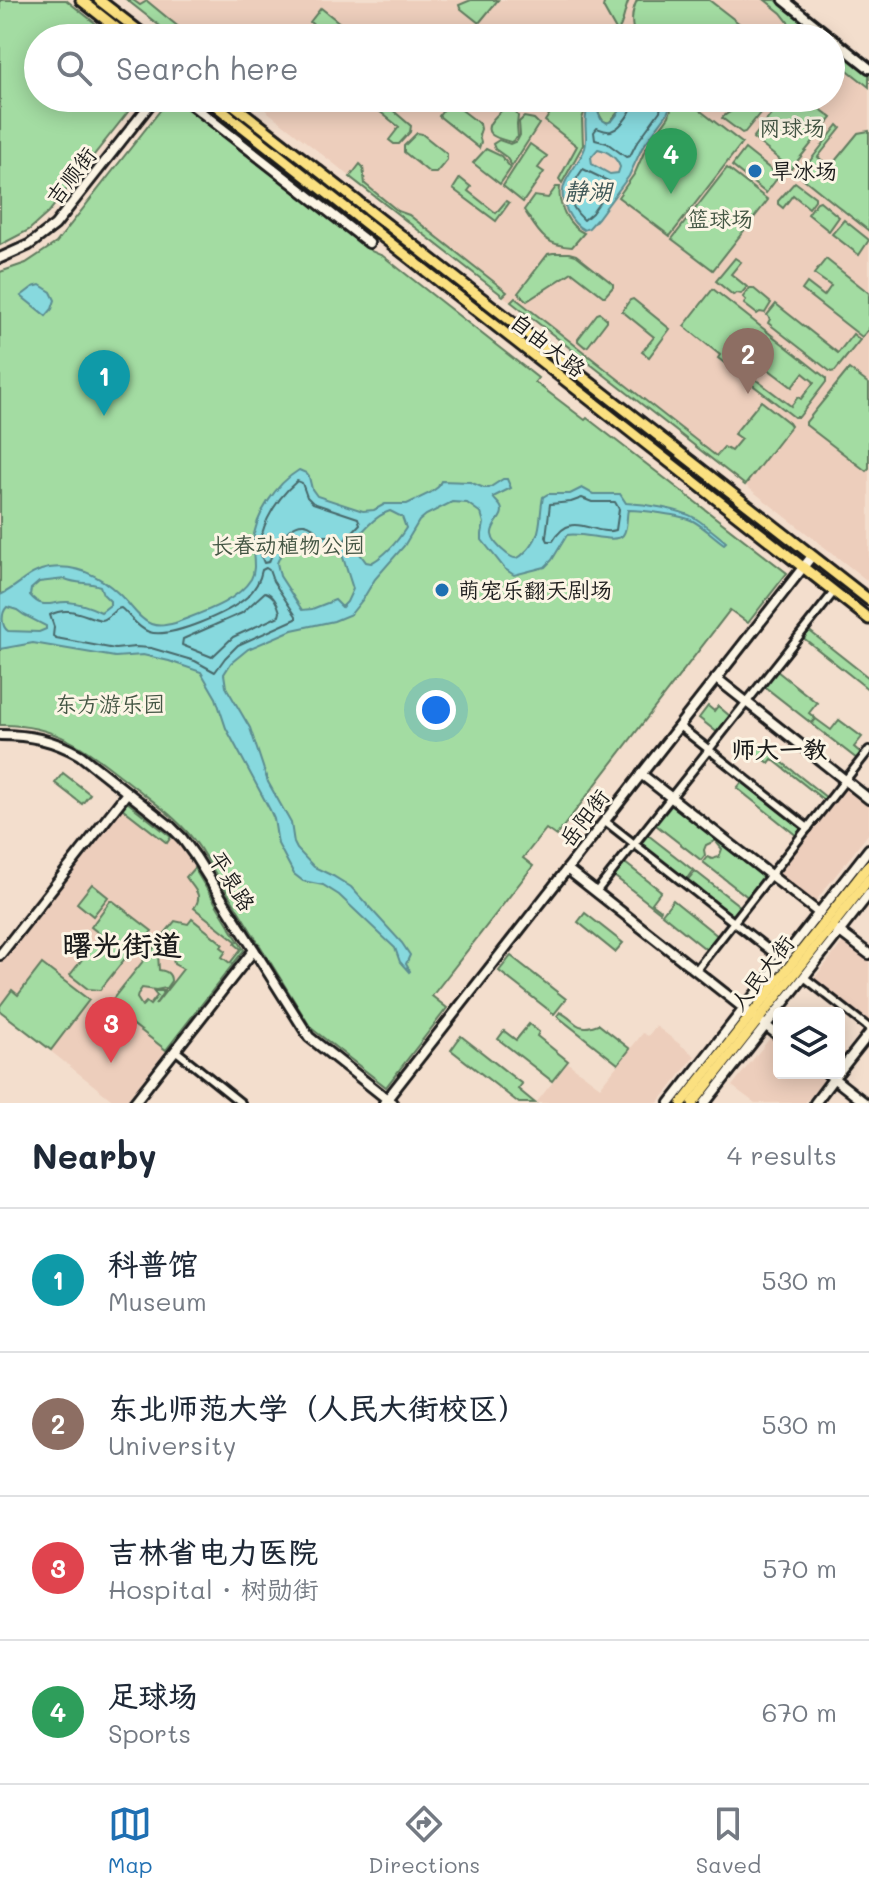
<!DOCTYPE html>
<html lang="en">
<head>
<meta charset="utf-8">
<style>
  :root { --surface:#fff; --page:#f2f2f3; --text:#1f2937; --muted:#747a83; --line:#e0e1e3; --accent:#1f6fb2 }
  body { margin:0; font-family:Mali,"LXGW WenKai TC",sans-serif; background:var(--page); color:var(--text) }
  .controls { position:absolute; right:24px; bottom:24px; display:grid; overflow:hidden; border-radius:8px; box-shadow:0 4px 20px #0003 }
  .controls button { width:72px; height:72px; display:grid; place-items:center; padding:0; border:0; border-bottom:2px solid var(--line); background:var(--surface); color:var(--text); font:40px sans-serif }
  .you { position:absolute; left:436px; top:710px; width:28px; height:28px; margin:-20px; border:6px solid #fff; border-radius:50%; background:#1a73e8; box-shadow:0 0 0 12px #1a73e833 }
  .badge { display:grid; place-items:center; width:52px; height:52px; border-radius:50%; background:var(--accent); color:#fff; font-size:26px; font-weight:700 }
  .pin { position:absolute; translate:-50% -66px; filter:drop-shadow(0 2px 4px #0008) }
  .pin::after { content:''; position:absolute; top:42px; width:28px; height:24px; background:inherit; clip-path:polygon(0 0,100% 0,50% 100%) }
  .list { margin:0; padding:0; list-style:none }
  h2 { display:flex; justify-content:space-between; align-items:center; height:104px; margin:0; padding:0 32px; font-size:34px }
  h2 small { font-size:26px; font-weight:400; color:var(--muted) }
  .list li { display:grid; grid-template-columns:52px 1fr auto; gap:24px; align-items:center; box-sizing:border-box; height:144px; padding:0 32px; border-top:2px solid var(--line) }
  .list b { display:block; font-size:30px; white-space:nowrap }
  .list p { margin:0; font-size:26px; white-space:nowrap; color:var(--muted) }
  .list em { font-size:26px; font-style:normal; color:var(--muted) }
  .icon { flex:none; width:44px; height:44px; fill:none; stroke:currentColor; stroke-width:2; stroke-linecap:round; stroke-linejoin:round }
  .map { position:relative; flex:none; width:869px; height:1103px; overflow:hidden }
  .search { position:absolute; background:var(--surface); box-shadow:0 4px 20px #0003; left:24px; right:24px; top:24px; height:88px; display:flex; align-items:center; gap:20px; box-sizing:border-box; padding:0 28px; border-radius:44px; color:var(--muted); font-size:30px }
  .sheet { height:680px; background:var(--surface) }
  nav { display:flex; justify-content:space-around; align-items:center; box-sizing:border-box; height:112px; border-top:2px solid var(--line); background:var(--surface); font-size:22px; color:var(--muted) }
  nav a { display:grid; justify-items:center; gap:4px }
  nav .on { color:var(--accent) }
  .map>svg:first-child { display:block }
  .built { fill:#edcebc }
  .green { fill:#a3dca2; stroke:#607c5f; stroke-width:2; fill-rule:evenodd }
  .water { fill:#87d9de; stroke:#5c8d90; stroke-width:2; fill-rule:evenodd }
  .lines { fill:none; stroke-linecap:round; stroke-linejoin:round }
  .shore { stroke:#47686a; stroke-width:2 }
  .street-casing { stroke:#1c1c1c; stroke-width:12 }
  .secondary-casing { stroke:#1c1c1c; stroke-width:14 }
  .primary-casing { stroke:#1c1c1c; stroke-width:15 }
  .street { stroke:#fcf5e5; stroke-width:6 }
  .secondary { stroke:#fcf5e5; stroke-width:8 }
  .primary { stroke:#fbe080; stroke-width:9 }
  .poi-dot { fill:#1f6fb2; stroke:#fcf5e5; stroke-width:3 }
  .labels { text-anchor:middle; stroke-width:6; stroke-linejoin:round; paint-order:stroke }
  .park-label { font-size:22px; fill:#445644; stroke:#fcf5e5 }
  .poi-label { font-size:22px; fill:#1c1c1c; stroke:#fcf5e5; text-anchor:start }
  .street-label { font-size:22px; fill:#1c1c1c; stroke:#fcf5e5 }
  .water-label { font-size:24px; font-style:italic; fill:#3c5556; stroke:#fcf5e5 }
  .neighbourhood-label { font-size:24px; font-weight:bold; fill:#1c1c1c; stroke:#fcf5e5 }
  .district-label { font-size:30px; font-weight:bold; fill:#1c1c1c; stroke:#fcf5e5 }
</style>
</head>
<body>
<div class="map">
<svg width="869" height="1103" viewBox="0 0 869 1103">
  <rect width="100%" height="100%" fill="#f3decd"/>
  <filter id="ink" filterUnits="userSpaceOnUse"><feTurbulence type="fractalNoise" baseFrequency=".0125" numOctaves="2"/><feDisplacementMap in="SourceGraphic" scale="16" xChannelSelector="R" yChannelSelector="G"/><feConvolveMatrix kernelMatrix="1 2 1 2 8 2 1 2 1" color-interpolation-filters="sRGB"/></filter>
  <g filter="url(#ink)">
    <g class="built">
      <path d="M127,0H776L824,38H175Z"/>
      <path d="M831,44L869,74V582L250,98H831Z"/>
      <path d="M847,785L869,802V833L814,903L777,874Z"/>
      <path d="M127,802L178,842L244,950L125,1103H116L0,1011V964Z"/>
      <path d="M843,942L869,962V1024L813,980Z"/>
      <path d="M656,1026L695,1056L658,1103H536L568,1063L600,1087L643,1033L648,1036Z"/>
      <path d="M770,1038L779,1044V1073H815L824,1080L805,1103H755L732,1086Z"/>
    </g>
    <g class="green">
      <path d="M0,0H66L114,38H38V98H139L48,213L29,230L0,245Z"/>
      <path d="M127,0H133L140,5L147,1L192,38H175Z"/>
      <path d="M471,0H498L479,23L460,8L459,5Z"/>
      <path d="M605,0H629C624,10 624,24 617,32L603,7Z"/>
      <path d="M637,0H709L758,38H636C630,25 631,13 637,0Z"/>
      <path d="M765,0H776L824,38H806L792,27L781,13Z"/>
      <path d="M321,8L359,38H333L331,36L329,38L310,22Z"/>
      <path d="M831,44L869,74V87L831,57Z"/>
      <path d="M170,98H174L371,251L383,256L538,378L535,382L585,420L587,418L787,573L748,623L730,610L556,836L546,829L523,858L533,866L432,996L447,1008L386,1087L311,1028L199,847C182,822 159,806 136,788C91,753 60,724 0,725V272L26,263L56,243Z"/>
      <path d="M560,98H589L582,119L583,145L562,183L559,179L577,146L545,121Z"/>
      <path d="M607,98H630L609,123L603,121L598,112L601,103Z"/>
      <path d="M670,98H684L742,143L670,236L618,197L635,173L645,150L669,116L672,106Z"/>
      <path d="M757,98H772L745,132L742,133L722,118C728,110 746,107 757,98Z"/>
      <path d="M784,98H806L832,118L791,169L753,138Z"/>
      <path d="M450,101L480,124L481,129L479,135L481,142L479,148L439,116Z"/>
      <path d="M383,107H389L411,126L410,132L399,144H394L389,140L399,127L379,111Z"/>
      <path d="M506,107L514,110L518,116L517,125L518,137L511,142C496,138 478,134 496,116C499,113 502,110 506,107Z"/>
      <path d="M524,117L534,119L539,124L512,166L506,157L495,149L493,144L499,140L510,144L517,141L520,135L519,122Z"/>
      <path d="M838,125L841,128L818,157L830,167L858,133L869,131V231L799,175Z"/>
      <path d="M417,133L422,134L447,154V160L436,173H430L404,152V146Z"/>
      <path d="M530,144L547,156L538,168L544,172L523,202L503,186Z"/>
      <path d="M486,149L501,156L511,168L500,184L473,163Z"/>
      <path d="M745,149L779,176L766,193L732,166Z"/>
      <path d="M360,164L363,167L365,184L398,211L409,215L507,292L503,296L350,177Z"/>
      <path d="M727,168L768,200L713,270L672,239Z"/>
      <path d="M460,178L471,187L468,191L496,213L506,201L509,203L496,221L453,189Z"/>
      <path d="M795,182L815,197V200L809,208L793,195L783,208L778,204V201Z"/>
      <path d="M556,187H560C557,204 568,226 584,233L572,247C543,245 539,232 524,210L534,196L548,198Z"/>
      <path d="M820,201L839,217L829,231L808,214L817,202Z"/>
      <path d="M844,220L869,240L859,255L832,234Z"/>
      <path d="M553,253H569L576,255L613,284V287L605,296H603L572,272L527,301L518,293L548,254Z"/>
      <path d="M735,258L741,262L731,274L747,287L741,294L737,293L733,295L716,281Z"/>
      <path d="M826,259L869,293V329L862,337L802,290L807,283L824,296L831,286L814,274Z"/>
      <path d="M750,288H753L771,303L765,313L760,312L757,314L744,304L746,300L743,297Z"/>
      <path d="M713,289L826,378V382L799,417H794L718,358L720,355L684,326ZM748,354L792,387L803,373L814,382L801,399L798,397L791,406L739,367Z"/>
      <path d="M515,298L716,456L724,447L731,451L741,439L734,434L761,401L789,423L791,426L745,485L511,302Z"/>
      <path d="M633,299L670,329L649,357L642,352L654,337L622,311L630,300Z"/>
      <path d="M776,304L838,353L853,334L860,340L835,371L831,372L768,323L770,319L767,315Z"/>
      <path d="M600,313L607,319V321L588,346L585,347L578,341V339L597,314Z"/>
      <path d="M849,369L869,384V468L866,471L806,425V422Z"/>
      <path d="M807,629L869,678V690L801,636Z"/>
      <path d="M777,671L817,703L809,713L815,718L811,723L765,687Z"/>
      <path d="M708,706L714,711L718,706L731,717L718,733L699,718Z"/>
      <path d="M816,719L831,730L839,720L862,737L854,747L861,753L857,759L812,724Z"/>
      <path d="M758,743L827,798L825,801L772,759L769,763L752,750Z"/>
      <path d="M63,773L90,794L82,804L55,783Z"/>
      <path d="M742,782L802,829L797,836L737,788Z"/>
      <path d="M127,802L171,837L167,843L122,808Z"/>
      <path d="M672,805L717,840L706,845L704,850L705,855L701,860L656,825Z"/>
      <path d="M648,835L693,870L686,880L641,844Z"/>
      <path d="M719,841L764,878L749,898L703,862L707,857L712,859L719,857L722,849L717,843Z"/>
      <path d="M625,863L661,891L652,903L661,910L660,912L614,876Z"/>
      <path d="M194,868L244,950L166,1050L108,1005L160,940L161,948L158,953L159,970C166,971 171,973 171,981L166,988L156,990L142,988L138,994L137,998L142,1006L146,1002L150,1005L157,996L153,991H164L155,1005L183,969L174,964L172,954L164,947L161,938L175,921L188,924L192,919L223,944L221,947L226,951L222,957L230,963L241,949L235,944L236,941L194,908C204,895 194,889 186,877Z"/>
      <path d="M695,871L741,907L733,917L687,881Z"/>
      <path d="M92,884L108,897L93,916L77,903Z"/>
      <path d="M673,900L719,937L708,951L662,914Z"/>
      <path d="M110,901H113L152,931L135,953L131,951L100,990L88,989L70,975L101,935L91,927Z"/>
      <path d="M585,913L623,943L615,952L578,922Z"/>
      <path d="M511,956L566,999L554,1014L499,971Z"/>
      <path d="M42,964L89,1000L51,1050L0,1011V1006L12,990L18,995Z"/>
      <path d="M560,1012C576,1020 576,1033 598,1024L630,1049L618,1064L557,1016Z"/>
      <path d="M529,1024L539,1032L537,1036L568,1061L552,1081L498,1039L504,1031L516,1040Z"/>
      <path d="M461,1036L522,1084L518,1089L535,1103H519L451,1050Z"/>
    </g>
    <g class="water">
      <path d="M592,98H607L601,103L598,112L601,119L607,123L612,121L630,98H667L670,106L667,114L642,148L629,176L598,218L589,228L584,230C576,226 571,219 567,211C553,183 576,172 585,148C588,138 584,126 586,116C586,110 589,104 592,98ZM598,149C608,151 617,158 620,167L618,173L610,174L592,164L591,157Z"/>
      <path d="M40,285L51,292L55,300L52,309L46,316L21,296L33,287Z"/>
      <path d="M299,470L306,473L309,477L312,489L317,496L363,511L374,510L385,504H407L430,493L438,487L441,481L470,482L484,488H489L503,479H507L511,488L493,497C495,501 499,503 501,507C508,522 473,528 507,554C514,559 517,560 523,554C544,535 538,522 543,497L548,494H570L582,488L593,494H620L626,503C644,504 680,509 695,518C706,525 716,534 726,542L724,544C714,537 704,527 693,521C682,515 641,510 628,510C626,517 628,529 623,535C615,545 582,531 567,535L552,560L545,567L514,575L505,569L482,540V534L484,523L481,513L467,503L452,502L426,515L419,521L404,546L375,579L363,599L351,614L334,621L292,630L248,649L231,663L224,674L226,687L250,728L268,782L291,823L294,843L297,849L314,867L333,876L351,887L402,943L410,955L406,964L410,971L409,972L400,962L395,948L339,895L323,885L303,881L294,874L278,844L274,819L270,810L226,728L216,698L201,672L169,661L143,655L115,657L33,643L0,649V595C18,587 29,571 49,568C82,563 107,580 127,602C134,610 141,620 151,624C159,627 167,625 175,623C200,613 236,603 251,579C257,568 252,555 253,542C255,515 276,484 299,470ZM390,511L402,517L406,528C397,542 386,555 371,563L366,562L355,547C357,533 377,515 390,511ZM303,532L308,533L312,545L331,544L340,548L353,589L347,602L342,607L335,600L312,609L302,610L280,576L277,563L283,549L294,536ZM65,579C77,584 88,582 100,586L103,594L110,601V605L101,612C91,607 80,603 68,602C52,601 43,611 30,595L31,589L39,582ZM7,607L17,610L24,615L46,626V629L39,632L8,631C1,626 1,613 7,607Z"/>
    </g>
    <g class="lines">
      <g class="shore">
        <path d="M635,98C634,108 622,128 611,131C606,132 602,130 597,128L594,132L595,140L607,143L626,157L630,156L636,144L660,111L661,106L660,98"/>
        <path d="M583,169L610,182L612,185L592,213L584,220C564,202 569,188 583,169Z"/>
        <path d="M297,481L302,483L307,497L313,503L358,518L360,524L344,541L332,536H320C300,505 276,541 269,562L264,563C251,536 276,499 297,481Z"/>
        <path d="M582,498L592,502H615L619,509L616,530C593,537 572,508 553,541H548L546,537L550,504L571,502Z"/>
        <path d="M266,568L269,570L273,581L296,616V619L238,645L225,658L215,672L195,661L151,648L135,647L115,649L56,638L53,636L54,627L50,615C69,605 83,616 101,620C110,618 113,609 121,608C130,615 137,628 149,632C171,639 230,612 247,597C255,589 260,581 262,570Z"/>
        <path d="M265,592C273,594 278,604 280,612L279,616L233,637L212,657L182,645L183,639L242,613Z"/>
      </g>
      <defs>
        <g id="street">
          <path d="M679,726L808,828"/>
          <path d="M605,821L782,960"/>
          <path d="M596,892L834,592"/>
          <path d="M696,970L869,750"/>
          <path d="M804,977L869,1028"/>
          <path d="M175,1050L241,1103"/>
        </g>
        <g id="secondary">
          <path d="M784,0L869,68"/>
          <path d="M183,98L369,243"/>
          <path d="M0,258L29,245L55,225L155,98"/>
          <path d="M716,678L869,799"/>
          <path d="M0,735C30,735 54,740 80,755L171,827L182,838L195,856L309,1037L392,1103"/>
          <path d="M641,774L819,913"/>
          <path d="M567,869L779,1036"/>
          <path d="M836,929L869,954"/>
          <path d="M0,955L127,793"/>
          <path d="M839,1072L869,1034"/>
          <path d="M827,1073L865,1103"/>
          <path d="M134,1103L254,950"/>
          <path d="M384,1103L812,556"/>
          <path d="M670,1103L869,849"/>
          <path d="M705,1103L869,894"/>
          <path d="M815,1103L836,1075"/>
        </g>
        <g id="primary">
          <path d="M81,0L129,38"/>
          <path d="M99,0L148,38"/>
          <path d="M206,98L869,619"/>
          <path d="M225,98L869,600"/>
          <path d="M682,1103L869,865"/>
          <path d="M693,1103L869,879"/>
        </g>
      </defs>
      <use href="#street" class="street-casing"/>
      <use href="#secondary" class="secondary-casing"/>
      <use href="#primary" class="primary-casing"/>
      <use href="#street" class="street"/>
      <use href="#secondary" class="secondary"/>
      <use href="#primary" class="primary"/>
    </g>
  </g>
  <g class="poi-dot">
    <circle cx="755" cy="171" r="8"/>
    <circle cx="442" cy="590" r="8"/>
  </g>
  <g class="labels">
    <g class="park-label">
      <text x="792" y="136">网球场</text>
      <text x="720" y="227">篮球场</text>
      <text x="288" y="553">长春动植物公园</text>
      <text x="110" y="712">东方游乐园</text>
    </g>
    <g class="poi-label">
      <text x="771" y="179">旱冰场</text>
      <text x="458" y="598">萌宠乐翻天剧场</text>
    </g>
    <g class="street-label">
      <text transform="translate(71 176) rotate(-52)" y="8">吉顺街</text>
      <text transform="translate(548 345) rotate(38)" y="8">自由大路</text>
      <text transform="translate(584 818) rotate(-52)" y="8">岳阳街</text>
      <text transform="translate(232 881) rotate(58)" y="8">平泉路</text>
      <text transform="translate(762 973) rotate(-52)" y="8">人民大街</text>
    </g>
    <g class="water-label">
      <text x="588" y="200">静湖</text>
    </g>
    <g class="neighbourhood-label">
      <text x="779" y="758">师大一教</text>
    </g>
    <g class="district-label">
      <text x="122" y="956">曙光街道</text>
    </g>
  </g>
</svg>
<div class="controls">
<button><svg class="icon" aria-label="layers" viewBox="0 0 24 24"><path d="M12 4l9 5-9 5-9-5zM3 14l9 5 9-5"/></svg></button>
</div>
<div class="you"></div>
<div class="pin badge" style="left:104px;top:416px;background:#0f9aa8">1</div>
<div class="pin badge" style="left:748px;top:394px;background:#8d6e63">2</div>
<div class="pin badge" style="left:111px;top:1063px;background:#e0444e">3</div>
<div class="pin badge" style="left:671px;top:194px;background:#2e9e5b">4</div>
<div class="search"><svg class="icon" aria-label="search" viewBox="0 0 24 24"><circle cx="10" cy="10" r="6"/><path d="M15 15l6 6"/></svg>Search here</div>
</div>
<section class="sheet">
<h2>Nearby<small>4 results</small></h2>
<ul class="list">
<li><span class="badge" style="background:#0f9aa8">1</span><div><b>科普馆</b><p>Museum</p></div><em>530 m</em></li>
<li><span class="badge" style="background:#8d6e63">2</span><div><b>东北师范大学（人民大街校区）</b><p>University</p></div><em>530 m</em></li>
<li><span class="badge" style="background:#e0444e">3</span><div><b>吉林省电力医院</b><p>Hospital · 树勋街</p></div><em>570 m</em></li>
<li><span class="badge" style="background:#2e9e5b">4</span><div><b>足球场</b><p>Sports</p></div><em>670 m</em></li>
</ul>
</section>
<nav>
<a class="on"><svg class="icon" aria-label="map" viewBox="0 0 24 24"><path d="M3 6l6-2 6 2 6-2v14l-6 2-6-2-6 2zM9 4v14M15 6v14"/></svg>Map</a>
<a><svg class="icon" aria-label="directions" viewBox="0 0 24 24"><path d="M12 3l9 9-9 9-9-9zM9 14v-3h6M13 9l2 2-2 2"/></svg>Directions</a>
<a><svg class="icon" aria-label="saved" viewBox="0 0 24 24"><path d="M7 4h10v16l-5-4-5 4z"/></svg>Saved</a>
</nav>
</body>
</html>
